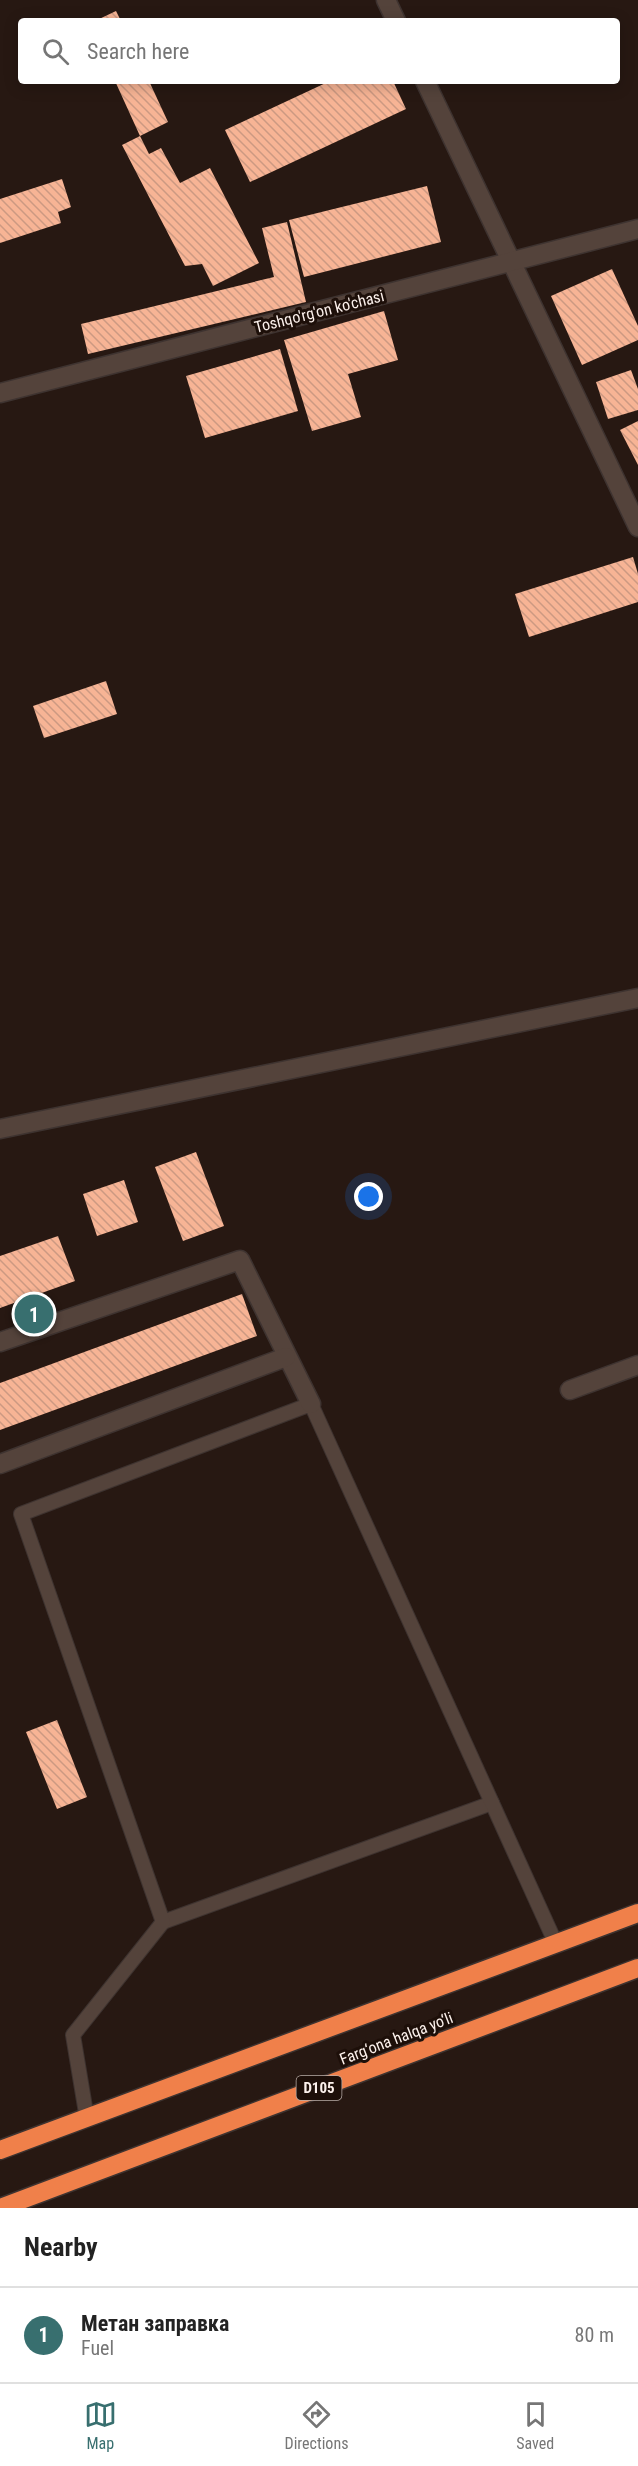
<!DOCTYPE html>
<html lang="en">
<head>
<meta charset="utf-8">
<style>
  :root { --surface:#fff; --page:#f6f6f6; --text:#222; --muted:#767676; --line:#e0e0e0; --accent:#386f6f }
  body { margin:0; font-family:"Roboto Condensed",sans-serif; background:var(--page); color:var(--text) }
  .you { position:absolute; left:369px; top:1197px; width:21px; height:21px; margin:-15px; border:4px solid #fff; border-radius:50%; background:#1a73e8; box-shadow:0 0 0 9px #1a73e833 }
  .badge { display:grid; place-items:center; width:39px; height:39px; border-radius:50%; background:var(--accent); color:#fff; font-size:20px; font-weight:700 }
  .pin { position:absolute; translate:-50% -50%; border:3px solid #fff; box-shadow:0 2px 6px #0006 }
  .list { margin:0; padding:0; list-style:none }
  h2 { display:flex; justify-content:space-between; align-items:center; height:78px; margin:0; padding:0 24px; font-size:26px }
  h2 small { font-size:20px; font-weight:400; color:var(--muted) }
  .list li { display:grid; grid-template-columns:39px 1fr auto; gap:18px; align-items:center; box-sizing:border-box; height:96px; padding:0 24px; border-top:2px solid var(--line) }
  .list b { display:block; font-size:22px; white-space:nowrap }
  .list p { margin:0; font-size:20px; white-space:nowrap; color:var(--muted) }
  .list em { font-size:20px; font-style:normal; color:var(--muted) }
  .icon { flex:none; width:33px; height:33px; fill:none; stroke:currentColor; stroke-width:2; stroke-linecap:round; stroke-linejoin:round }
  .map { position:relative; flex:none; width:638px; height:2208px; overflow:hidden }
  .search { position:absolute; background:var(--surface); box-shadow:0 3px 15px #0003; left:18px; right:18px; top:18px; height:66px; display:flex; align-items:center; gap:15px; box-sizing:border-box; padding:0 21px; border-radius:6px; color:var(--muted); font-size:22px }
  .sheet { height:174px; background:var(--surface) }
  nav { display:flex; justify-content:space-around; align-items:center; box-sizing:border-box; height:84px; border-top:2px solid var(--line); background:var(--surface); font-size:16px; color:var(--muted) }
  nav a { display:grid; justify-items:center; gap:3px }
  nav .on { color:var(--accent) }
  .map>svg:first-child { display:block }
  .building { fill:url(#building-back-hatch) }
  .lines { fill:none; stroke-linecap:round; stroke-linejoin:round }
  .lane-casing { stroke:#3e3330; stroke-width:16 }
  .street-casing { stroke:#3e3330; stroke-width:21 }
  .highway-casing { stroke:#3e3330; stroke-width:21 }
  .lane { stroke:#54433b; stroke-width:14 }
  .street { stroke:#54433b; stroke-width:18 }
  .highway { stroke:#f0804a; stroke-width:18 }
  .labels { text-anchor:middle; stroke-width:6; stroke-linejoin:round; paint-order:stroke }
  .shield { fill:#1d0f09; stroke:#b9ada8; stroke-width:1.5 }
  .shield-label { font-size:15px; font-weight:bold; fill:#fcf1ec }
  .street-label { font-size:16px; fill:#fcf1ec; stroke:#1d0f09 }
</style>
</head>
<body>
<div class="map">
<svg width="638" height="2208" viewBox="0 0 638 2208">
  <defs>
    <pattern id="building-back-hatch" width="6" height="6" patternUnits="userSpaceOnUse" patternTransform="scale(1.5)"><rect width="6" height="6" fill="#f7b495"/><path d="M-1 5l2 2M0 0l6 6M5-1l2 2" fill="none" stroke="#cc9982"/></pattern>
  </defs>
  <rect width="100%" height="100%" fill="#271812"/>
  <g class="building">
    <path d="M116,11L121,21H95Z"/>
    <path d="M115,81H149L168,122L140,136Z"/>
    <path d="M330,81H393L406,109L250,182L225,130Z"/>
    <path d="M140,136L149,154L161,148L180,183L210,168L259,263L213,286L202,264L185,266L122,145Z"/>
    <path d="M62,179L71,207L58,212L61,223L0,243V199Z"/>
    <path d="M427,186L441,242L304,277L289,220Z"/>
    <path d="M287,222L306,302L88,354L81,324L274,277L262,228Z"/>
    <path d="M612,269L638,326V340L582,365L551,296Z"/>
    <path d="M384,311L398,360L348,374L361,417L312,431L284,340Z"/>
    <path d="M280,349L298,411L205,438L186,376Z"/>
    <path d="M631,370L638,389V410L608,419L596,382Z"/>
    <path d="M638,421V465L620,430Z"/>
    <path d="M633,557L638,574V602L529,637L515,594Z"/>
    <path d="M106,681L117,714L44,738L33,706Z"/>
    <path d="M196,1152L224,1226L183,1241L155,1167Z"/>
    <path d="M124,1180L138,1222L97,1236L83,1194Z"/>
    <path d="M58,1236L75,1281L0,1308V1256Z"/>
    <path d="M242,1294L257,1336L0,1430V1383Z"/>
    <path d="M57,1720L87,1797L57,1809L26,1732Z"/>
  </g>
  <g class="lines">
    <defs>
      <g id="lane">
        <path d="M163,1922L492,1803"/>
        <path d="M87,2119L73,2035L163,1922L21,1514L311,1404L556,1944"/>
      </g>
      <g id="street">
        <path d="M386,0L396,21"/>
        <path d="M425,81L638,527"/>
        <path d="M0,393L638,229"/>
        <path d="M0,1129L638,998"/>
        <path d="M0,1342L240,1260L311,1404"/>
        <path d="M570,1390L638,1365"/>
        <path d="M0,1464L286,1357"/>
      </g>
      <g id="highway">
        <path d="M0,2150L638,1913"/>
        <path d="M0,2208L638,1968"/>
      </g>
    </defs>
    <use href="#lane" class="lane-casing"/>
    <use href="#street" class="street-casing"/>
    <use href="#highway" class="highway-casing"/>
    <use href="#lane" class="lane"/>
    <use href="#street" class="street"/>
    <use href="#highway" class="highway"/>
  </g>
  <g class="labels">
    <rect class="shield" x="296.5" y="2076" width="45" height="24" rx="4.5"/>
    <g class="shield-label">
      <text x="319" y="2093">D105</text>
    </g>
    <g class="street-label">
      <text transform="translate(319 311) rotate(-14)" y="6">Toshqo'rg'on ko'chasi</text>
      <text transform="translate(396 2038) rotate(-21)" y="6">Farg‘ona halqa yo‘li</text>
    </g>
  </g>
</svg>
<div class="you"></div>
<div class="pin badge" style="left:34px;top:1314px">1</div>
<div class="search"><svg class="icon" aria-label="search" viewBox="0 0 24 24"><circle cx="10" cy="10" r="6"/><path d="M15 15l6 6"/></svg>Search here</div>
</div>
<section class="sheet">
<h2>Nearby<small></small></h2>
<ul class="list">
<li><span class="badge">1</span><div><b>Метан заправка</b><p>Fuel</p></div><em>80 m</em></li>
</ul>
</section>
<nav>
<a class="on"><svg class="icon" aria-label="map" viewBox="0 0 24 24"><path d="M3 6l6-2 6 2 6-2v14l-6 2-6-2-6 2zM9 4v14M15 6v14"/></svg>Map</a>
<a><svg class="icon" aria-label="directions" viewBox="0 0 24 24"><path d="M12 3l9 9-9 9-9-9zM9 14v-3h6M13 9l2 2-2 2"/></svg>Directions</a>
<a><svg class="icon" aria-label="saved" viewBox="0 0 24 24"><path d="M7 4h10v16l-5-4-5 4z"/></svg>Saved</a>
</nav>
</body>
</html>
